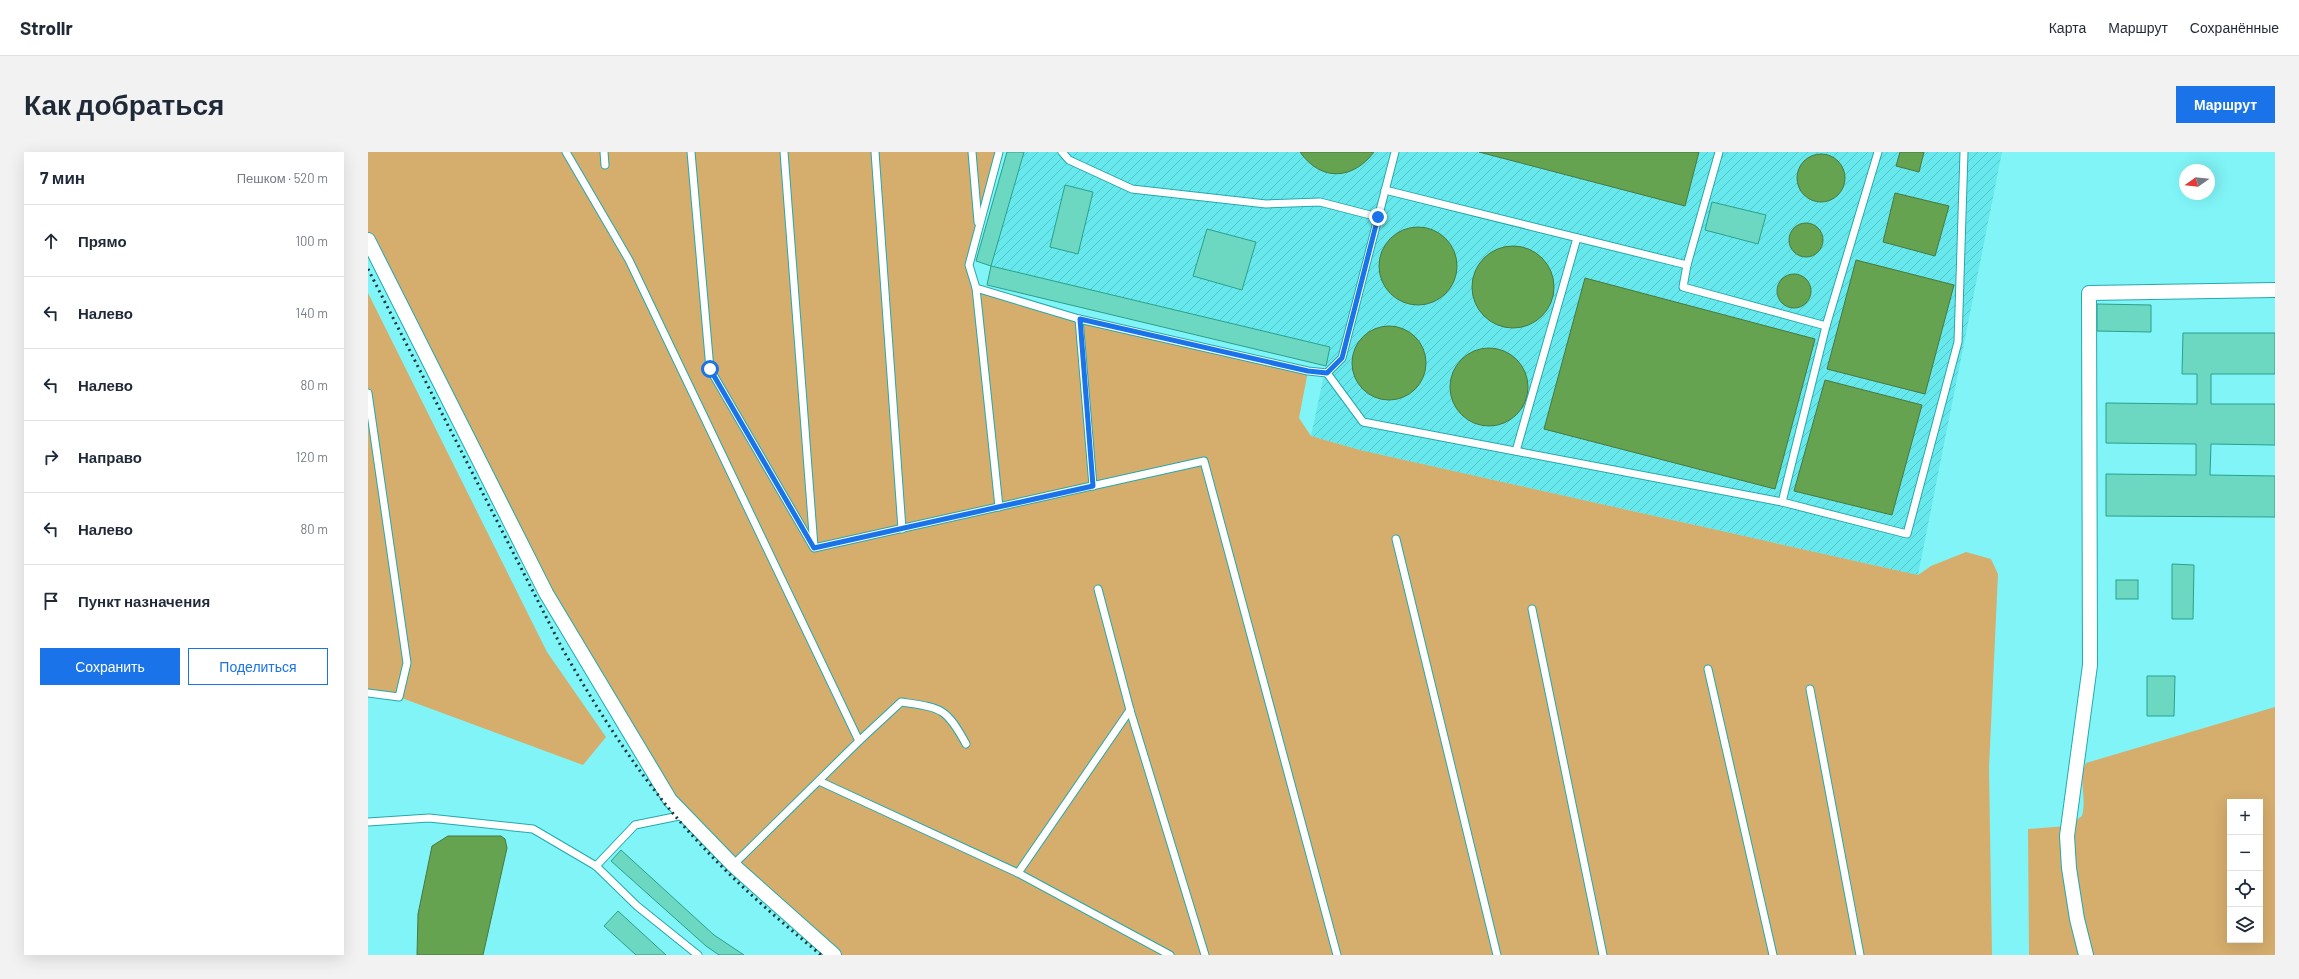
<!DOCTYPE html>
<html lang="ru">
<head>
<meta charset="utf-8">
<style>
  :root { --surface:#fff; --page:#f2f2f3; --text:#1f2937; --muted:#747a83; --line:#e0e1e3; --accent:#1a73e8 }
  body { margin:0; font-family:Barlow,sans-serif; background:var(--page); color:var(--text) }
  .controls { position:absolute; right:12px; bottom:12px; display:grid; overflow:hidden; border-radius:0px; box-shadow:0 4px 16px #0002 }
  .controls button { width:36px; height:36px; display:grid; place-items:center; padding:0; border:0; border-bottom:1px solid var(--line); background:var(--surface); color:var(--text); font:20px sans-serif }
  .compass { position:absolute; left:1811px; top:12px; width:36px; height:36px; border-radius:50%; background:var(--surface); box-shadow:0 4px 16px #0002; rotate:255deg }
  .stop { position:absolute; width:12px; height:12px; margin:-9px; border:3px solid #1a73e8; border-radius:50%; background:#fff }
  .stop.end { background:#1a73e8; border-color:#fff; box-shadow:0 1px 4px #0008 }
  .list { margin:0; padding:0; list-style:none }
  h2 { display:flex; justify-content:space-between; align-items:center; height:52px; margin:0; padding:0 16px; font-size:17px }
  h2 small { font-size:13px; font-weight:400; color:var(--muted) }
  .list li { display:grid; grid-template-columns:26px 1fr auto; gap:12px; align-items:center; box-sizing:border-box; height:72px; padding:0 16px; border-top:1px solid var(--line) }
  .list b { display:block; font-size:15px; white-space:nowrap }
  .list em { font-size:13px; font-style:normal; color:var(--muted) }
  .actions { display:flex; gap:8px; padding:12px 16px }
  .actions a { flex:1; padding:9px 0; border:1px solid var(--accent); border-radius:0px; text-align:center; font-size:14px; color:var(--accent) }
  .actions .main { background:var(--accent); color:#fff }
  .icon { flex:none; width:22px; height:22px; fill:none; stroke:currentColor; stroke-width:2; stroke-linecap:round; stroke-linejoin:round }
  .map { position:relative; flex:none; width:1907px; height:803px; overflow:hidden; border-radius:0px }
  header { display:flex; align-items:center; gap:24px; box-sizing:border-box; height:56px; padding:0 20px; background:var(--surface); border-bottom:1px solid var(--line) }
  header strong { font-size:19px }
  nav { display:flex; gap:22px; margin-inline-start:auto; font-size:14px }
  .intro { display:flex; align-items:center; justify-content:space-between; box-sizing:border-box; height:96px; padding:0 24px }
  h1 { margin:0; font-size:28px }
  .button { padding:10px 18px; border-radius:0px; background:var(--accent); color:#fff; font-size:14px; font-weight:700 }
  main { display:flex; gap:24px; padding:0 24px }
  aside { flex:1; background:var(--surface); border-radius:0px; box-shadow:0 4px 16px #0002 }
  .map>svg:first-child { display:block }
  .industrial { fill:url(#industrial-furrows) }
  .green { fill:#d5ad6d; fill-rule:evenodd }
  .water { fill:#65a350; stroke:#47793f }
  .building { fill:#6cd8c2; stroke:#2aa08b }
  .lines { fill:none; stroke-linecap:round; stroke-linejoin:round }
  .lane-casing { stroke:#26a8ac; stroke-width:9 }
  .street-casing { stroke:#26a8ac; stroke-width:16 }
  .lane { stroke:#fff; stroke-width:7 }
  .street { stroke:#fff; stroke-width:14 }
  .rail { stroke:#143839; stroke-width:3; stroke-dasharray:2 4; stroke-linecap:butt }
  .route { stroke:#1a73e8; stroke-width:5 }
</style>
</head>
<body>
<header>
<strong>Strollr</strong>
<nav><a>Карта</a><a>Маршрут</a><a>Сохранённые</a></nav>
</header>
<div class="intro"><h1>Как добраться</h1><a class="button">Маршрут</a></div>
<main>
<aside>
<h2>7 мин<small>Пешком · 520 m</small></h2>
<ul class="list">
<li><svg class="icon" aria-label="ahead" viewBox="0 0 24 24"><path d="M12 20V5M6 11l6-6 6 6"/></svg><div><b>Прямо</b></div><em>100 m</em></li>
<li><svg class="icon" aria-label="left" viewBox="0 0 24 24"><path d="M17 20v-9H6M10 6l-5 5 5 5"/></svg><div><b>Налево</b></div><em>140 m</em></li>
<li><svg class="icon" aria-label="left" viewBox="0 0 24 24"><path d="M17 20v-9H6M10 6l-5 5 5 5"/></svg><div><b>Налево</b></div><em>80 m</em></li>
<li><svg class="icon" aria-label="right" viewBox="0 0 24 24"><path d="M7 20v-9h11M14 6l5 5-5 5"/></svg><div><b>Направо</b></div><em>120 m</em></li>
<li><svg class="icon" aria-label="left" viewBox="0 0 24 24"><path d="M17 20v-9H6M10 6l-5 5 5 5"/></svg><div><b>Налево</b></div><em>80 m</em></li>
<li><svg class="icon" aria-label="arrive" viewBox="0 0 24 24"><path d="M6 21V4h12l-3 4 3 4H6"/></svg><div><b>Пункт назначения</b></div></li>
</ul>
<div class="actions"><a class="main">Сохранить</a><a>Поделиться</a></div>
</aside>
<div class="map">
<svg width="1907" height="803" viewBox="0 0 1907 803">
  <defs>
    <pattern id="industrial-furrows" width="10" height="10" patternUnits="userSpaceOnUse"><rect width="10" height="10" fill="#66e8ec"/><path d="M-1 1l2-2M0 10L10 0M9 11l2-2" fill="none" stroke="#57c6ca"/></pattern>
  </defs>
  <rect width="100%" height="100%" fill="#80f4f7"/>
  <path class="industrial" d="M656,0H1634L1550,423L992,298L943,284L962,195L623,114Z"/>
  <g class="green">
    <path d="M0,0H631L601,113L609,136L711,167L940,219L931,266L943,284L992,298L1550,423L1563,414L1598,400L1623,407L1630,422L1621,616L1624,803H466L302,648L178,441L0,88Z"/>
    <path d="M0,141L179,500L238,585L215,613L31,545L0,541Z"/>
    <path d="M1907,555V803H1661L1660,677L1699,674L1714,664C1719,646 1710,628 1718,611ZM1862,650H1892V788H1862Z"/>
  </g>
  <g class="water">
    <path d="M932,0H1006C985,28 953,30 932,0Z"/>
    <path d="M1111,0H1331L1317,54Z"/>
    <path d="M1532,0H1556L1551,20L1528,14Z"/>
    <circle cx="1453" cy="26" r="24"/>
    <path d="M1527,41L1581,54L1567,104L1515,90Z"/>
    <circle cx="1438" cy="88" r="17"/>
    <circle cx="1050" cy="114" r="39"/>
    <circle cx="1145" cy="135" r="41"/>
    <path d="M1488,108L1586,133L1557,242L1459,217Z"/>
    <circle cx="1426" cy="139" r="17"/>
    <path d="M1217,126L1447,187L1407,337L1176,277Z"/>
    <circle cx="1021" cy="211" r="37"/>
    <circle cx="1121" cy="235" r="39"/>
    <path d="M1457,228L1554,253L1524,363L1426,339Z"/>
    <path d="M80,684H133L137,687L139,696L115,803H49L50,762L64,694Z"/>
  </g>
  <g class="building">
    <path d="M639,0H656L623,114L608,109Z"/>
    <path d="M697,33L725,40L710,102L682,95Z"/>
    <path d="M1344,50L1398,63L1390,92L1337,78Z"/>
    <path d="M839,77L888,90L874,138L825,124Z"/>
    <path d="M623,114L962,195L958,214L619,133Z"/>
    <path d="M1729,152L1783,153V180L1729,179Z"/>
    <path d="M1815,181H1907V222H1843V252H1907V293L1843,292L1842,323L1907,324V365L1738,364V322L1828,323V292L1738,291V251L1829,252V222H1814Z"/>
    <path d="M1804,412L1826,413L1825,467H1804Z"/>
    <rect x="1748" y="428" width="22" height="19"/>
    <path d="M1779,524H1807L1806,564H1779Z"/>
    <path d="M253,698L346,783L376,803H351L338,794L243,709Z"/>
    <path d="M250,759L298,803H268L236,774Z"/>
  </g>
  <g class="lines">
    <defs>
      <g id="lane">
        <path d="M198,0L261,108L491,589L365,713"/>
        <path d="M236,0L237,13"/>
        <path d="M323,0L342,217L446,396L836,309L969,803"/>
        <path d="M416,0L446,395"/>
        <path d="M507,0L534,377"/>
        <path d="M604,0L610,70"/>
        <path d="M631,0L601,113L608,136L711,167L940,219L959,221L974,206L1027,0"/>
        <path d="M694,0L701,8L764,37L898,52L952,50L1010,65"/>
        <path d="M1319,113L1351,0"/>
        <path d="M608,136L631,355"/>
        <path d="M711,167L725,334"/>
        <path d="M1458,174L1510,0"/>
        <path d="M959,221L995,270L1414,350L1458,174L1315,135L1319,113L1017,38"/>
        <path d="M0,241L39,511L31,545L0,541"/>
        <path d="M1148,299L1209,86"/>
        <path d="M1414,350L1539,382L1590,190L1596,0"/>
        <path d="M1028,387L1129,803"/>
        <path d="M730,437L762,558L837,803"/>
        <path d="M1164,457L1235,803"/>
        <path d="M1340,517L1405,803"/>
        <path d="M1442,537L1492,803"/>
        <path d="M491,589L533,550C573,556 578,555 598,592"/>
        <path d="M451,629L650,721L802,803"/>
        <path d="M0,670L61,666L165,677L228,714L269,754L330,803"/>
        <path d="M228,714L267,673L316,663"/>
        <path d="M650,721L762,558"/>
      </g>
      <g id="street">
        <path d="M0,88L178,441L302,648L365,713L466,803"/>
        <path d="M1718,803L1709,767L1701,716L1699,684L1722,513L1721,141L1907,138"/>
      </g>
    </defs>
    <use href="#lane" class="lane-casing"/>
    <use href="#street" class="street-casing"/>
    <use href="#lane" class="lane"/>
    <use href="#street" class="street"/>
    <path class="rail" d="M0,117L194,496C234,566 278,635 334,694C370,733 412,769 453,803"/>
  </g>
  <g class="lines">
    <path class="route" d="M342,217L446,396L725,334L712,167L940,219L959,221L974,206L1010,65"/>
  </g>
</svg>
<div class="controls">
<button>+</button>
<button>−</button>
<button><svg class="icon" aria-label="locate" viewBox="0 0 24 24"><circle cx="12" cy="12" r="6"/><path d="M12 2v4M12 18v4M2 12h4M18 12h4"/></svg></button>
<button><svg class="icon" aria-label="layers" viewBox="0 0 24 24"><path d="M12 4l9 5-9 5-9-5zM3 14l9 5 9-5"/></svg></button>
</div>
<svg class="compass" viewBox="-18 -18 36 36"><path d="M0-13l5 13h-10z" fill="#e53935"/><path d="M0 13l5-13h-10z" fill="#747a83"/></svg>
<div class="stop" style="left:342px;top:217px"></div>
<div class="stop end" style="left:1010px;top:65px"></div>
</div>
</main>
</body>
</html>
